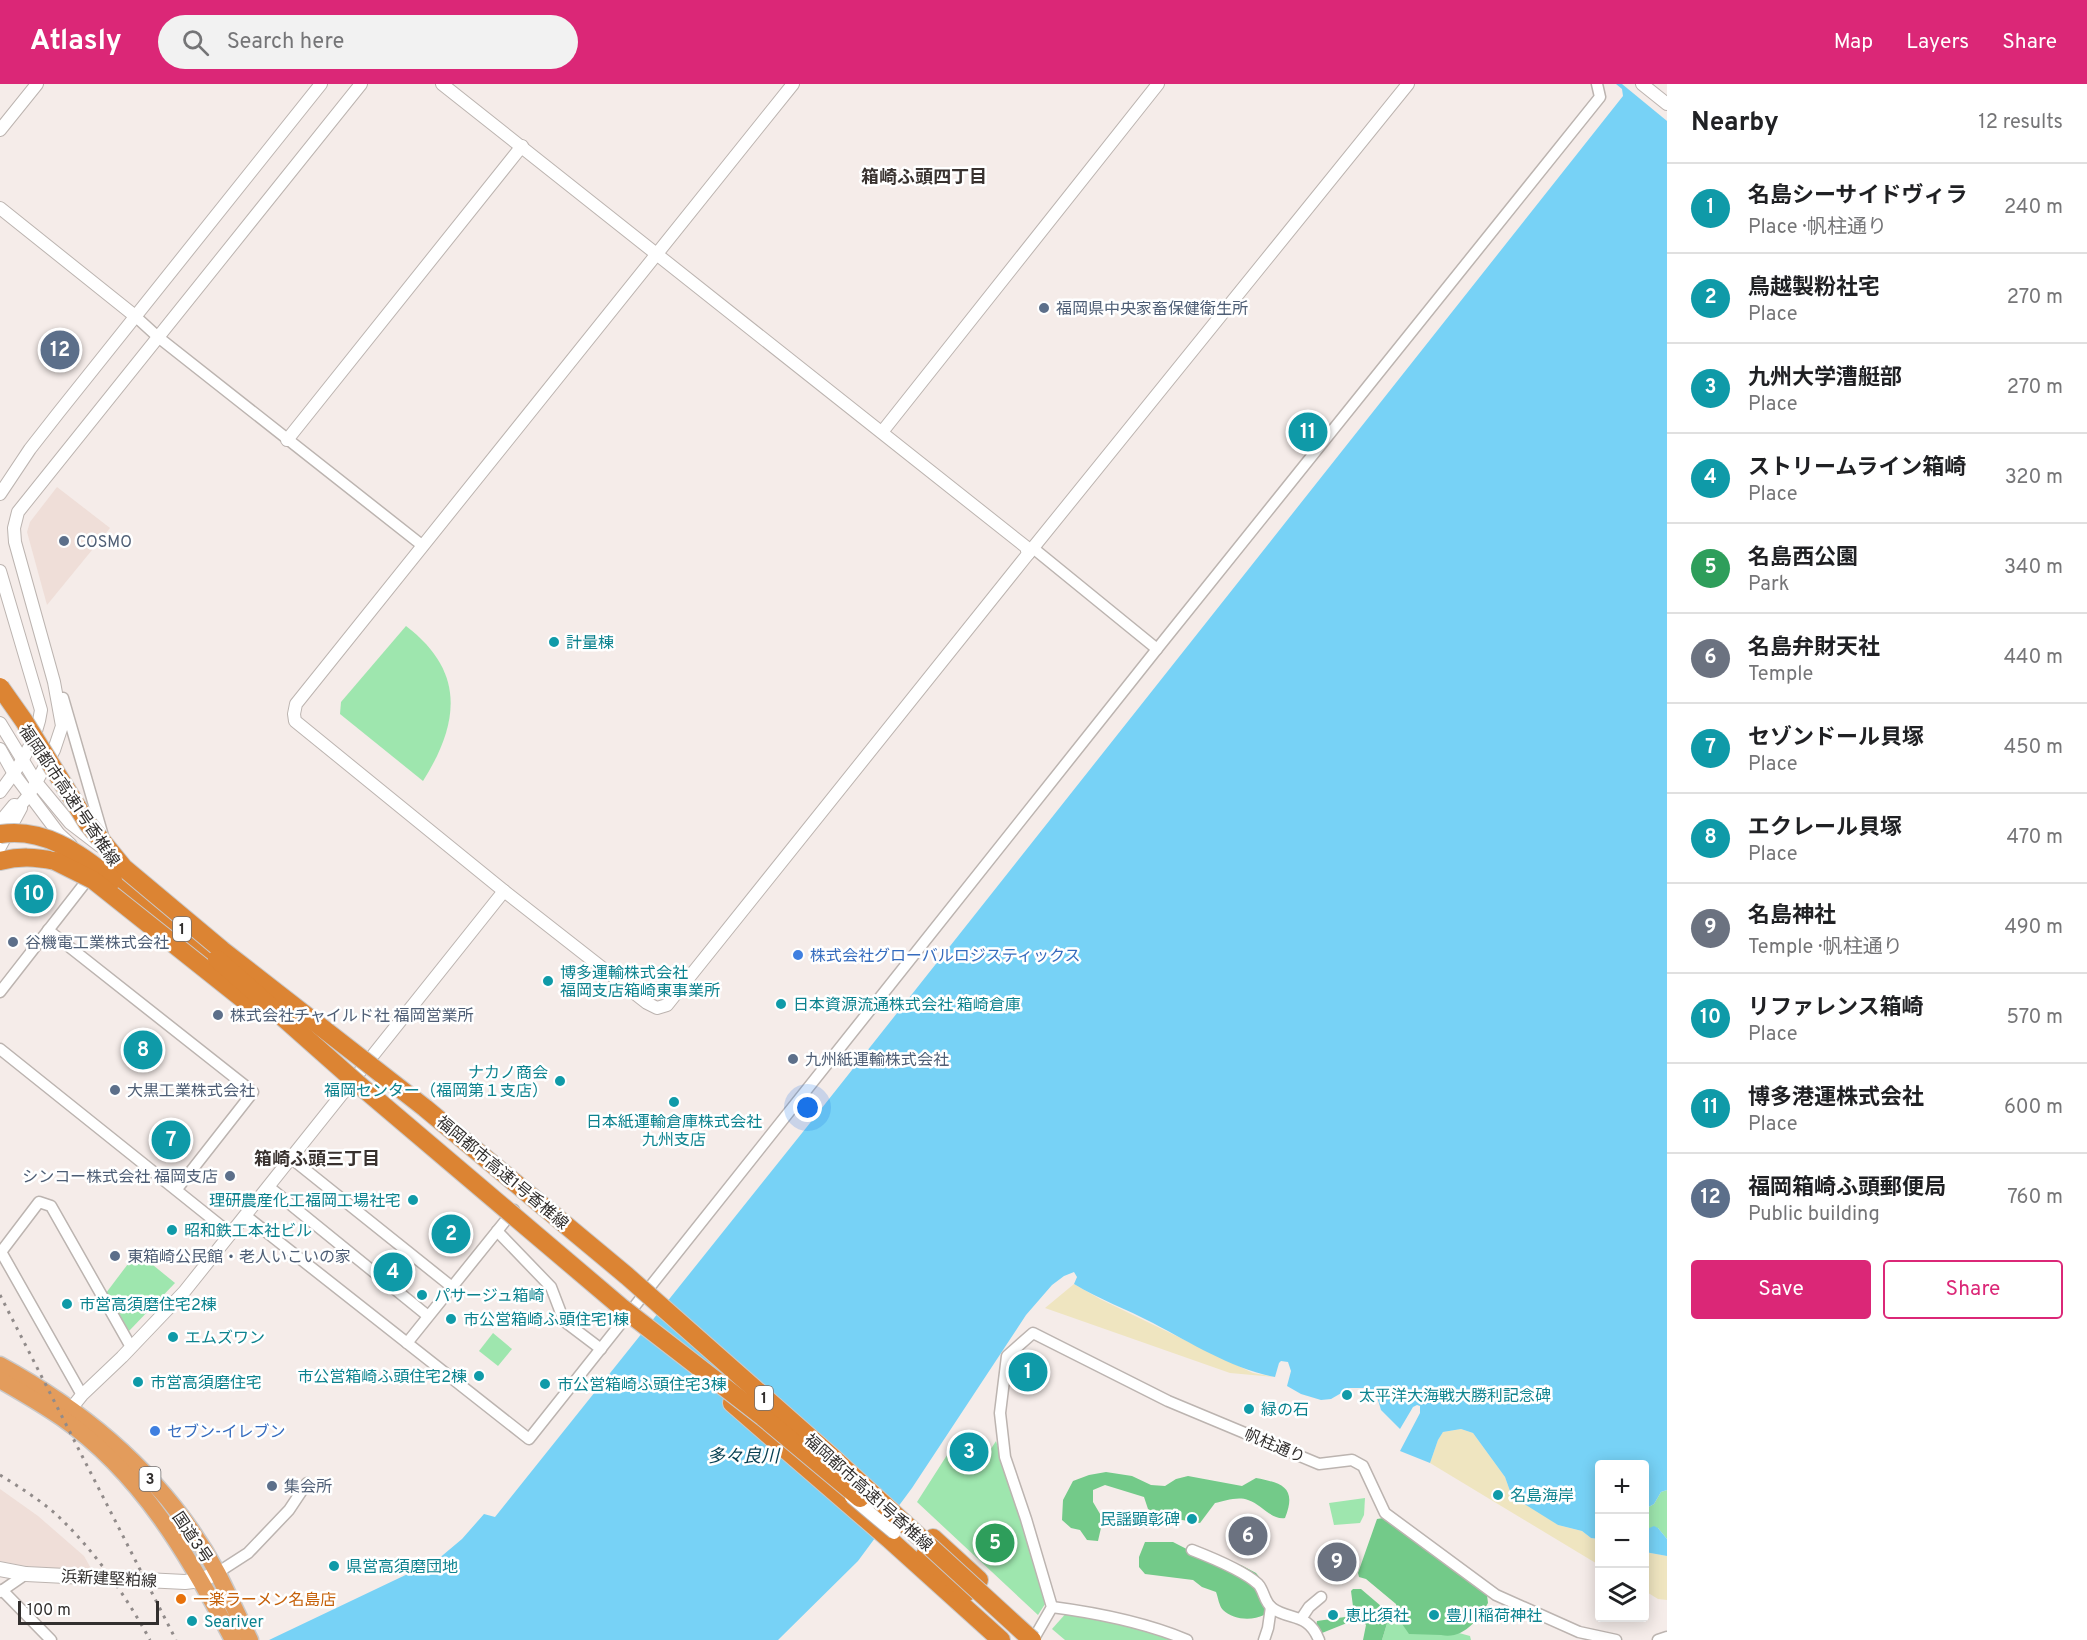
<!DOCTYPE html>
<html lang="en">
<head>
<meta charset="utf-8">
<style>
  :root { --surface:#fff; --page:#f2f2f2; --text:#202124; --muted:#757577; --line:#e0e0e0; --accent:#db2777 }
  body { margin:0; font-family:Overpass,"Noto Sans JP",sans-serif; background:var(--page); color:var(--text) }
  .controls { position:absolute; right:18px; bottom:18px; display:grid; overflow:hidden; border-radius:6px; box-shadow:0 3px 15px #0003 }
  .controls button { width:54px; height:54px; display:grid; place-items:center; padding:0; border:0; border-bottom:2px solid var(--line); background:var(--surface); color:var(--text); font:30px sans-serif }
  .scale { position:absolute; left:18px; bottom:15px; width:141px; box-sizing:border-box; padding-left:6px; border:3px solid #322f2e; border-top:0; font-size:16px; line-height:21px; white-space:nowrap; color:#322f2e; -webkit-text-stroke:4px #fff; paint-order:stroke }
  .you { position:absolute; left:808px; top:1024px; width:21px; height:21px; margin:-15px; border:4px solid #fff; border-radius:50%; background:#1a73e8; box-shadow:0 0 0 9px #1a73e833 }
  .badge { display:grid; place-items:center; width:39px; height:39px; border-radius:50%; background:var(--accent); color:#fff; font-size:20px; font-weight:700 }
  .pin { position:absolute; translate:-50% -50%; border:3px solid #fff; box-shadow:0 2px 6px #0006 }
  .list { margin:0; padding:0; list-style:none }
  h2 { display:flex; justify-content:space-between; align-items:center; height:78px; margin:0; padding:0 24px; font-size:26px }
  h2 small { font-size:20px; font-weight:400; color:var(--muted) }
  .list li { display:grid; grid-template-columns:39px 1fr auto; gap:18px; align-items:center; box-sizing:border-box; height:90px; padding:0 24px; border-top:2px solid var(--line) }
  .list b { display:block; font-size:22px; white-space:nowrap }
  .list p { margin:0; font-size:20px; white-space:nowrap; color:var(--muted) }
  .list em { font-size:20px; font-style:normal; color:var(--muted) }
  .actions { display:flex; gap:12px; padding:18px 24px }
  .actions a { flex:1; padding:14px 0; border:2px solid var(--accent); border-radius:6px; text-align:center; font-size:21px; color:var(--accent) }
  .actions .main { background:var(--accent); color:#fff }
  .icon { flex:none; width:33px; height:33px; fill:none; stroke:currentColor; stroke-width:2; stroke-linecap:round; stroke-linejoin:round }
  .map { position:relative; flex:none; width:1667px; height:1556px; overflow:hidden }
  header { display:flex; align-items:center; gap:36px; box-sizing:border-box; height:84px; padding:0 30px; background:var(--accent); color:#fff }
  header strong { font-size:28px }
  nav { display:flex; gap:33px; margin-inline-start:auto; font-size:21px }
  .search { width:420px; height:54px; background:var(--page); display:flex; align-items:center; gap:15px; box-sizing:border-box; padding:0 21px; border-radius:33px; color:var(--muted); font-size:22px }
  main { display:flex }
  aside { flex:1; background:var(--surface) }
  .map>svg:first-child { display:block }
  .built { fill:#efded8 }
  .green { fill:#9ee6ae }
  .forest { fill:#73ca89 }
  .sand { fill:#efe5c0 }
  .water { fill:#77d2f6 }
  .pier { fill:#f5ece9 }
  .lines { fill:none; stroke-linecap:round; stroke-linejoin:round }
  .minor-casing { stroke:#bcb4b0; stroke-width:13 }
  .tertiary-casing { stroke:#bcb4b0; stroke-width:14 }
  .secondary-casing { stroke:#bcb4b0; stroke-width:16 }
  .trunk-casing { stroke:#cac9c9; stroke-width:19 }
  .motorway-casing { stroke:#cac9c9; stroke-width:20 }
  .minor { stroke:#fff; stroke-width:10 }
  .tertiary { stroke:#fff; stroke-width:12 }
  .secondary { stroke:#fff; stroke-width:14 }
  .trunk { stroke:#e39c5c; stroke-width:16 }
  .motorway { stroke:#dc8433; stroke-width:18 }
  .rail { stroke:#918b8a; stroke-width:3; stroke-dasharray:3 6; stroke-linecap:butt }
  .tertiary-bridge-casing { stroke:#bcb4b0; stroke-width:14; stroke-linecap:butt }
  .motorway-bridge-casing { stroke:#cac9c9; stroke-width:20; stroke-linecap:butt }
  .tertiary-bridge { stroke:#fff; stroke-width:12 }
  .motorway-bridge { stroke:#dc8433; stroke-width:18 }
  .service-dot { fill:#5c6f8a; stroke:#fff; stroke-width:2 }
  .culture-dot { fill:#0f9aa8; stroke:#fff; stroke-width:2 }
  .shop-dot { fill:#3f7fe0; stroke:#fff; stroke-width:2 }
  .food-dot { fill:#e8710a; stroke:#fff; stroke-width:2 }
  .labels { text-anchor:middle; stroke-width:5; stroke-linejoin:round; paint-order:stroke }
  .shield { fill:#fff; stroke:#706d6d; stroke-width:1.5 }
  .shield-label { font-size:15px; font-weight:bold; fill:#322f2e }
  .service-label { font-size:16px; fill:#4e5e75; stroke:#fff; text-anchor:start }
  .culture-label { font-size:16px; fill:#0d838f; stroke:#fff; text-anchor:start }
  .street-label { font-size:16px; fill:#322f2e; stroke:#fff }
  .shop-label { font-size:16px; fill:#366cbe; stroke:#fff; text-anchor:start }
  .food-label { font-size:16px; fill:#c56008; stroke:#fff; text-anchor:start }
  .neighbourhood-label { font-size:18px; font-weight:bold; fill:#39322f; stroke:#fff }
  .water-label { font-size:18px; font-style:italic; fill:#053f51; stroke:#fff }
</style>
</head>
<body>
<header>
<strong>Atlasly</strong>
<div class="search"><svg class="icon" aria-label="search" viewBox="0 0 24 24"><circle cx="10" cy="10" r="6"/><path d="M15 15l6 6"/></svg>Search here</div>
<nav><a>Map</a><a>Layers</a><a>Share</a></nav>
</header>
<main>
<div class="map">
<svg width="1667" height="1556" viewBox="0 0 1667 1556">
  <rect width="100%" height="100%" fill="#f5ece9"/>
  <g class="built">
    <path d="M57,403L110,444L47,521L27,448L30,438Z"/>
    <path d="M0,1405L38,1432L84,1472L93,1488L26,1482L0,1477Z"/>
  </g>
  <g class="green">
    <path d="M406,542C465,587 460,638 423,697L340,630L341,618Z"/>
    <path d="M137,1168L175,1199L129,1247L106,1209Z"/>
    <path d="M493,1249L512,1265L498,1282L479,1267Z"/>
    <path d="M996,1357L1042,1501L1045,1520L1038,1531L917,1418L949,1368L978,1385Z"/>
    <path d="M1667,1406V1455L1658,1444L1645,1446V1425L1654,1420L1661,1408Z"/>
    <path d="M1365,1414L1364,1431L1360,1439L1334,1441L1329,1419Z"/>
    <path d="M1068,1527L1094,1530L1179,1556H1065L1052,1545Z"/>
    <path d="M1390,1530L1470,1552L1471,1556H1382Z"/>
  </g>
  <g class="forest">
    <path d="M1106,1388L1132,1392L1151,1401L1165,1402L1176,1395L1188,1392L1242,1402L1256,1394C1283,1399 1297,1404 1285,1434C1271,1436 1261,1420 1248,1416C1238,1412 1224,1417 1215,1419L1200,1439L1164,1433L1148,1425L1144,1413L1105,1401L1093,1406V1418L1103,1435L1098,1457L1087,1456L1080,1446L1071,1444L1062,1436L1063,1416L1073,1397L1089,1391Z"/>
    <path d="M1383,1434L1487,1511L1488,1519C1479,1535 1463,1556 1441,1551L1409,1550L1398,1534L1396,1520L1366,1495L1359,1493L1358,1489L1377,1435Z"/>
    <path d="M1145,1458H1173L1208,1476L1241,1481L1256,1489L1266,1501L1267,1524L1264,1531C1252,1537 1233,1536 1223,1526C1219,1522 1218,1513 1216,1508L1202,1503L1193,1496L1145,1490L1139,1483V1473Z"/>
    <path d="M1353,1505H1361L1388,1528L1389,1533L1382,1556H1363L1366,1541L1362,1536L1357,1535L1322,1549L1316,1542L1317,1537L1352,1532L1354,1530L1351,1507Z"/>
  </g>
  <g class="sand">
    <path d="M1074,1200L1100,1215L1253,1289L1275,1293L1230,1289L1045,1224Z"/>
    <path d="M1461,1345L1473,1349L1505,1393L1510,1407L1558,1441L1582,1447L1591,1454L1599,1455V1481L1430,1379L1438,1356L1443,1348Z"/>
    <path d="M1645,1468L1667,1472V1516L1658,1515L1645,1507Z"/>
  </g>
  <g class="water">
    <path d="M1616,0H1667V1406L1661,1408L1654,1420L1645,1425L1644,1380H1600L1599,1429L1597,1432L1599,1438V1455L1591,1454L1582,1447L1558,1441L1518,1416L1510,1407L1505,1393L1473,1349L1461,1345L1443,1348L1438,1356L1430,1379L1400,1367L1420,1329V1322L1417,1321L1413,1323L1400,1345L1381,1326L1377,1313L1367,1304H1350L1331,1315L1321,1316L1301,1310L1287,1302L1291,1287L1288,1278L1281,1277L1279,1279L1275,1293C1230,1284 1193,1260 1153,1239C1126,1225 1099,1215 1074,1200L1077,1193L1074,1188L1064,1192L1052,1201L1026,1231L912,1404L858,1477L778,1556H269L437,1476L462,1455L484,1430L495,1433L810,1039L1623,12L1622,5Z"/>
    <path d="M1654,1442L1658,1444L1667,1455V1472L1645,1468V1446Z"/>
  </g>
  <path class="pier" d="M1622,0H1667V37Z"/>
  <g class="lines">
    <defs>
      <g id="minor">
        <path d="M135,232L158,253L423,462"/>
        <path d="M1033,464L1157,565"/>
        <path d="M58,615L63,614L103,752"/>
        <path d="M48,846L253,1008L177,1105"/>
        <path d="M0,908L92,790"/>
        <path d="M0,965L231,1150"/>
        <path d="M292,1075L452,1203"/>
        <path d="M269,1103L428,1232"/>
        <path d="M246,1132L529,1355L1157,565L1600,13L1597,0"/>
        <path d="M497,1147L551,1203L564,1237L601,1265"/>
        <path d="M0,1166L82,1311"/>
        <path d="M1,1168L39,1118L51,1122L131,1263"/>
        <path d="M407,1259L514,1126"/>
        <path d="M1192,1466C1210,1473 1244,1487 1258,1500C1264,1506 1264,1518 1272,1524C1290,1537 1308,1528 1319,1556"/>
        <path d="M217,1489L248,1469L289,1426L307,1399"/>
        <path d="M2,1506L51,1556"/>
        <path d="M0,1508L26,1490"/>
        <path d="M1052,1523C1098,1529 1144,1538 1187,1556"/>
        <path d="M1301,1535L1309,1523L1321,1513"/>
        <path d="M1033,1556L1052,1523L1026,1435L1005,1373L1000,1329L1007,1272L1033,1249L1168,1317L1319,1380L1352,1376L1363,1382L1385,1429L1496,1511L1579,1548L1616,1556"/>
        <path d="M1264,1556L1268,1544L1271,1523"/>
        <path d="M1658,1556L1667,1553"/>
      </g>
      <g id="tertiary">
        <path d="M1642,0L1667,20"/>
        <path d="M0,46L37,0"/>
        <path d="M0,124L135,232"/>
        <path d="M882,348L1158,0"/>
        <path d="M287,356L522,62"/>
        <path d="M0,410L30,365L59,328L321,0"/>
        <path d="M1028,470L1408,0"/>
        <path d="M0,487L41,626C37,657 19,683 0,708"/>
        <path d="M0,639L36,698L70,739L100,762"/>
        <path d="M0,665L14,690L59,750L71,761"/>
        <path d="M20,722L29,711L54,666L62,642L54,598L15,458L14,444L18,428L361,0"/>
        <path d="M0,738L14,721L20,722L21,724L0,763"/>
        <path d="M504,807L295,637L294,630L296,620L793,0"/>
        <path d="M65,1332L82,1311L122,1273L184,1208L504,807L647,919L657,924L667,921L1028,470L1026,463L442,0"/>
      </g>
      <path id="secondary" d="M0,1485L26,1490L185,1498L201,1496L217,1489"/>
      <g id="trunk">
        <path d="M0,1281C90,1330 169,1398 218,1490C229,1512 239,1534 250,1556"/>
        <path d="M0,1296C21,1308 42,1320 62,1334C141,1389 189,1472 233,1556"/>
      </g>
      <g id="motorway">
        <path d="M0,777C20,772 35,773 55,777"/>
        <path d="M118,800L227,888"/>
        <path d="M732,1319L889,1455L1001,1556"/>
        <path d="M933,1454L979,1496"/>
        <path d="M925,1471L967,1508"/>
      </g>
    </defs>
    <use href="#minor" class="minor-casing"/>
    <use href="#tertiary" class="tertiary-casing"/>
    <use href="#secondary" class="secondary-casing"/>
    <use href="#trunk" class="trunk-casing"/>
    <use href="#motorway" class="motorway-casing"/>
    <use href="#minor" class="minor"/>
    <use href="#tertiary" class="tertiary"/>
    <use href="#secondary" class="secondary"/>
    <use href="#trunk" class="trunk"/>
    <use href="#motorway" class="motorway"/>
    <g class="rail">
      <path d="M0,1211L176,1556"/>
      <path d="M0,1391C21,1404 42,1417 60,1434C96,1469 126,1512 150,1556"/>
    </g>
    <defs>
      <path id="tertiary-bridge" d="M851,1413L894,1449"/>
      <g id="motorway-bridge">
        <path d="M0,603L24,637L88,740L124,784L222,866L425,1024L627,1192L831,1372L1032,1556"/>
        <path d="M0,750C46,743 79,770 113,796"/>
        <path d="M55,777L93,796L254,924"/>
        <path d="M217,875L357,999L621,1223L763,1333L860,1414"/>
      </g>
    </defs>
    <use href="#tertiary-bridge" class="tertiary-bridge-casing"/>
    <use href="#motorway-bridge" class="motorway-bridge-casing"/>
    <use href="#tertiary-bridge" class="tertiary-bridge"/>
    <use href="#motorway-bridge" class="motorway-bridge"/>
  </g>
  <g class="service-dot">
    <circle cx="1044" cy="224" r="6"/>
    <circle cx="64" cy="457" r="6"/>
    <circle cx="13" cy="858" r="6"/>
    <circle cx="218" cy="931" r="6"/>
    <circle cx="793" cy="975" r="6"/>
    <circle cx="115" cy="1006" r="6"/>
    <circle cx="230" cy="1092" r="6"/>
    <circle cx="115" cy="1172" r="6"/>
    <circle cx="272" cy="1402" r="6"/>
  </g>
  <g class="culture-dot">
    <circle cx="554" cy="558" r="6"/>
    <circle cx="548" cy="897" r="6"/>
    <circle cx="781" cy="920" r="6"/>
    <circle cx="560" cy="997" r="6"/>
    <circle cx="674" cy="1018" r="6"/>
    <circle cx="413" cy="1116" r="6"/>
    <circle cx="172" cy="1146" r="6"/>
    <circle cx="422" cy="1211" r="6"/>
    <circle cx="67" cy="1220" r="6"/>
    <circle cx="451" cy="1235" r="6"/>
    <circle cx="173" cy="1253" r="6"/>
    <circle cx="479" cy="1292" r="6"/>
    <circle cx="138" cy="1298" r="6"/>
    <circle cx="545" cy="1300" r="6"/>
    <circle cx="1347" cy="1311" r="6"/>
    <circle cx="1249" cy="1325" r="6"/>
    <circle cx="1498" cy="1411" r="6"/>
    <circle cx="1192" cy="1435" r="6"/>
    <circle cx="334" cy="1482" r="6"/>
    <circle cx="1333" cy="1531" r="6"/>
    <circle cx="1434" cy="1531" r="6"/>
    <circle cx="192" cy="1537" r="6"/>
  </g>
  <g class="shop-dot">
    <circle cx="798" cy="871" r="6"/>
    <circle cx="155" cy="1347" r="6"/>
  </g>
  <circle class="food-dot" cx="181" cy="1515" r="6"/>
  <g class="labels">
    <g class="shield">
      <rect x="173" y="833" width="18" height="24" rx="4.5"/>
      <rect x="755" y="1302" width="18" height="24" rx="4.5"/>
      <rect x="139.5" y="1383" width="21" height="24" rx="4.5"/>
    </g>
    <g class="shield-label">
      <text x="182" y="850">1</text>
      <text x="764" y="1319">1</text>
      <text x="150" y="1400">3</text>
    </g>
    <g class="service-label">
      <text x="1056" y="230">福岡県中央家畜保健衛生所</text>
      <text x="76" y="463">COSMO</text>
      <text x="25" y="864">谷機電工業株式会社</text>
      <text x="230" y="937">株式会社チャイルド社 福岡営業所</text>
      <text x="805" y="981">九州紙運輸株式会社</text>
      <text x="127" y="1012">大黒工業株式会社</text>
      <text x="218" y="1098" text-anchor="end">シンコー株式会社 福岡支店</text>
      <text x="127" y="1178">東箱崎公民館・老人いこいの家</text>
      <text x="284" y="1408">集会所</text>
    </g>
    <g class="culture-label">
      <text x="566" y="564">計量棟</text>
      <text x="560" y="894">博多運輸株式会社<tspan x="560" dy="18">福岡支店箱崎東事業所</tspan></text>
      <text x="793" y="926">日本資源流通株式会社 箱崎倉庫</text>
      <text x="548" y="994" text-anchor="end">ナカノ商会<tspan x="548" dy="18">福岡センター（福岡第１支店）</tspan></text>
      <text x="674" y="1043" text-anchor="middle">日本紙運輸倉庫株式会社<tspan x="674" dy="18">九州支店</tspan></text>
      <text x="401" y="1122" text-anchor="end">理研農産化工福岡工場社宅</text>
      <text x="184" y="1152">昭和鉄工本社ビル</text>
      <text x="434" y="1217">パサージュ箱崎</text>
      <text x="79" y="1226">市営高須磨住宅2棟</text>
      <text x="463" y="1241">市公営箱崎ふ頭住宅1棟</text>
      <text x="185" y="1259">エムズワン</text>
      <text x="467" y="1298" text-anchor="end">市公営箱崎ふ頭住宅2棟</text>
      <text x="150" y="1304">市営高須磨住宅</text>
      <text x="557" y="1306">市公営箱崎ふ頭住宅3棟</text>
      <text x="1359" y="1317">太平洋大海戦大勝利記念碑</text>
      <text x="1261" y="1331">緑の石</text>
      <text x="1510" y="1417">名島海岸</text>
      <text x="1180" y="1441" text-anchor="end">民謡顕彰碑</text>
      <text x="346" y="1488">県営高須磨団地</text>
      <text x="1345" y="1537">恵比須社</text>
      <text x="1446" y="1537">豊川稲荷神社</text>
      <text x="204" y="1543">Seariver</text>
    </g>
    <g class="street-label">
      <text transform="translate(70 711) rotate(56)" y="6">福岡都市高速1号香椎線</text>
      <text transform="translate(503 1088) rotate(40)" y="6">福岡都市高速1号香椎線</text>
      <text transform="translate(1275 1361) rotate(23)" y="6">帆柱通り</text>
      <text transform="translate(869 1408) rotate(42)" y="6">福岡都市高速1号香椎線</text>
      <text transform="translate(193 1453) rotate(56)" y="6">国道3号</text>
      <text transform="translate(109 1494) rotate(3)" y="6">浜新建堅粕線</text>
    </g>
    <g class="shop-label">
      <text x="810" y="877">株式会社グローバルロジスティックス</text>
      <text x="167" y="1353">セブン-イレブン</text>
    </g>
    <g class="food-label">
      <text x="193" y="1521">一楽ラーメン名島店</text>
    </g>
    <g class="neighbourhood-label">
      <text x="924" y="99">箱崎ふ頭四丁目</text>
      <text x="317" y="1081">箱崎ふ頭三丁目</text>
    </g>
    <g class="water-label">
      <text x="743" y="1378">多々良川</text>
    </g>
  </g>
</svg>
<div class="controls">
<button>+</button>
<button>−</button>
<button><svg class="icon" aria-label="layers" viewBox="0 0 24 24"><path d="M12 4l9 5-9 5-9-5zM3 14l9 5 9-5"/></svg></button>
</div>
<div class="scale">100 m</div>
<div class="you"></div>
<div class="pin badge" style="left:1028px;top:1288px;background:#0f9aa8">1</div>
<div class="pin badge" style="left:451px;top:1150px;background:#0f9aa8">2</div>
<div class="pin badge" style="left:969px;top:1368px;background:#0f9aa8">3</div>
<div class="pin badge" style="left:393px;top:1188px;background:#0f9aa8">4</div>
<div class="pin badge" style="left:995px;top:1459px;background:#2e9e5b">5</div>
<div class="pin badge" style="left:1248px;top:1452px;background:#6b7280">6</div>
<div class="pin badge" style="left:171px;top:1056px;background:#0f9aa8">7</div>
<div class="pin badge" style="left:143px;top:966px;background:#0f9aa8">8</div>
<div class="pin badge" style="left:1337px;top:1478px;background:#6b7280">9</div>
<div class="pin badge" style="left:34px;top:810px;background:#0f9aa8">10</div>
<div class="pin badge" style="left:1308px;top:348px;background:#0f9aa8">11</div>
<div class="pin badge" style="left:60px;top:266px;background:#5c6f8a">12</div>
</div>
<aside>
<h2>Nearby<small>12 results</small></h2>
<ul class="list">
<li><span class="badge" style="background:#0f9aa8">1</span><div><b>名島シーサイドヴィラ</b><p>Place · 帆柱通り</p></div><em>240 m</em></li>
<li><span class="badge" style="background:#0f9aa8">2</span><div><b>鳥越製粉社宅</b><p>Place</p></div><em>270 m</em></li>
<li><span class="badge" style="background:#0f9aa8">3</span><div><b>九州大学漕艇部</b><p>Place</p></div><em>270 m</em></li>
<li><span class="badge" style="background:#0f9aa8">4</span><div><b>ストリームライン箱崎</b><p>Place</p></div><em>320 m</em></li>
<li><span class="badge" style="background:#2e9e5b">5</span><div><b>名島西公園</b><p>Park</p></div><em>340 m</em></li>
<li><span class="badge" style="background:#6b7280">6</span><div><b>名島弁財天社</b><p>Temple</p></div><em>440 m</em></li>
<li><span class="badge" style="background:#0f9aa8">7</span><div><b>セゾンドール貝塚</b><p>Place</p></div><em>450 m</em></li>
<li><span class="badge" style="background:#0f9aa8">8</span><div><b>エクレール貝塚</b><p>Place</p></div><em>470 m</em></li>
<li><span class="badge" style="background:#6b7280">9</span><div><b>名島神社</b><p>Temple · 帆柱通り</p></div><em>490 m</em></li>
<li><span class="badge" style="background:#0f9aa8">10</span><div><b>リファレンス箱崎</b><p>Place</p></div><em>570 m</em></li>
<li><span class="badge" style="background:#0f9aa8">11</span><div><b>博多港運株式会社</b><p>Place</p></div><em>600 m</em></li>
<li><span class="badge" style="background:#5c6f8a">12</span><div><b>福岡箱崎ふ頭郵便局</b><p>Public building</p></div><em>760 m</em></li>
</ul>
<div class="actions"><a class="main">Save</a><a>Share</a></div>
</aside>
</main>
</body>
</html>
